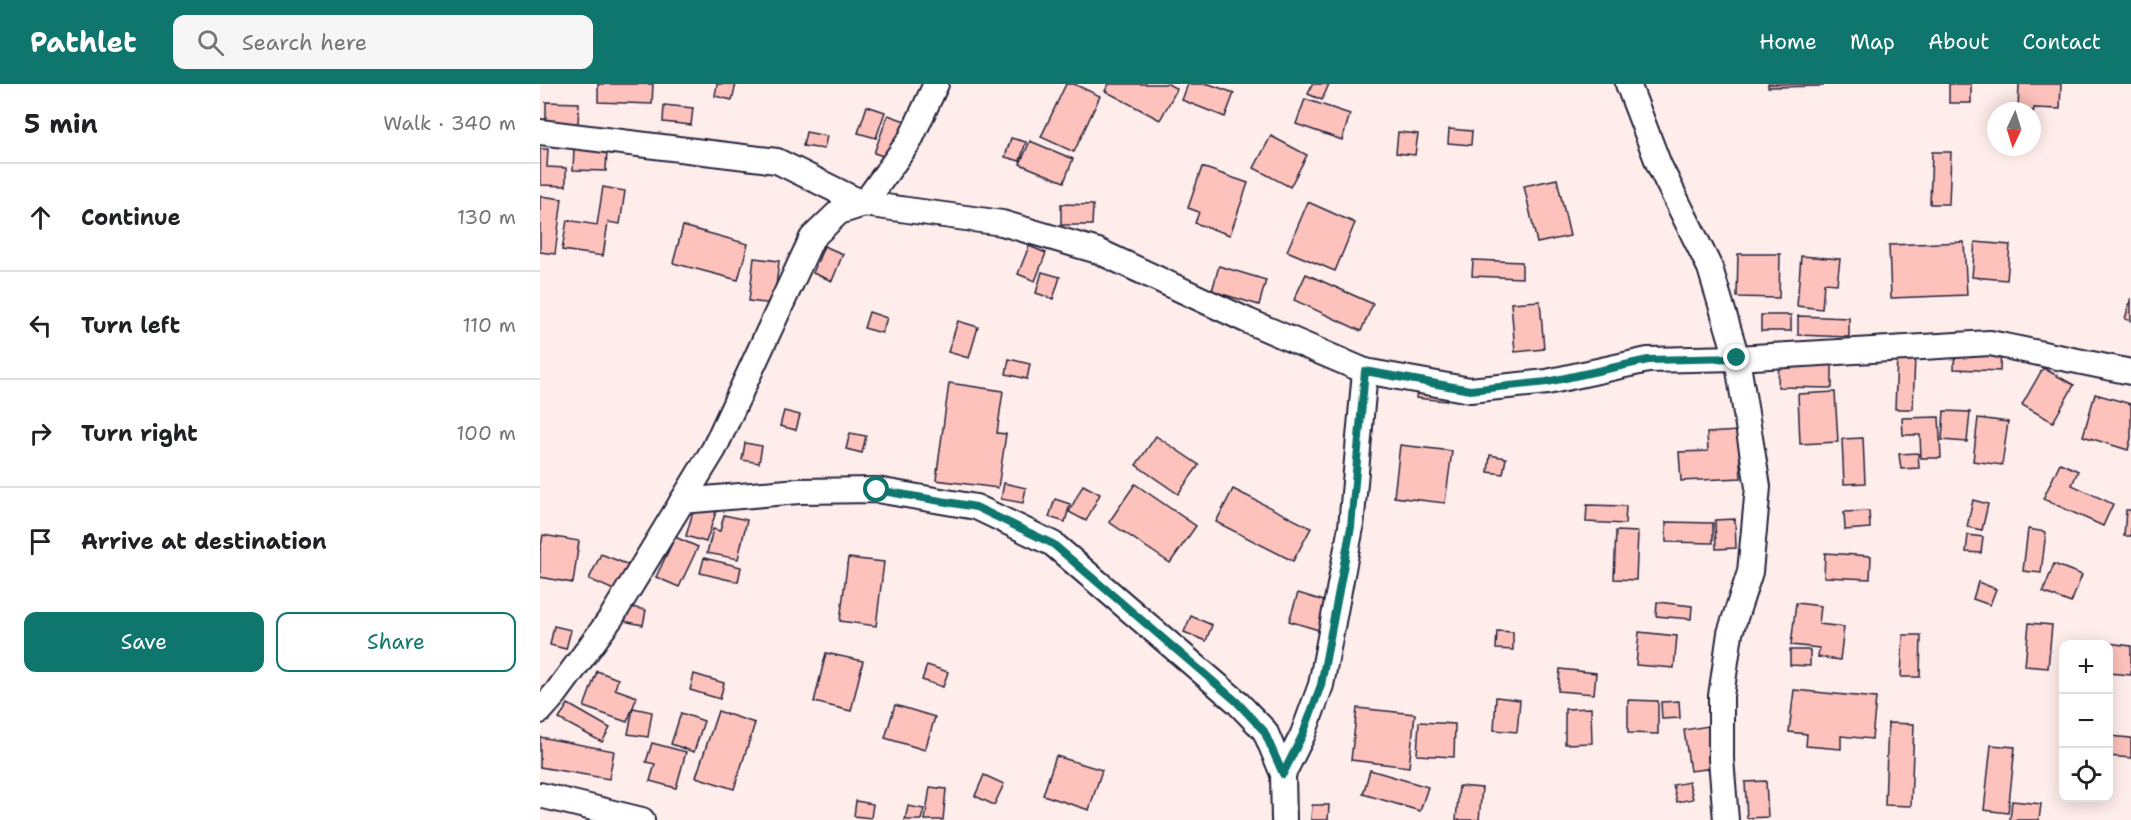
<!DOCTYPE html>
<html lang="en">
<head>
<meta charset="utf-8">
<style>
  :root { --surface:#fff; --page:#f6f6f6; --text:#202124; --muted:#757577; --line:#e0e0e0; --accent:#0f766e }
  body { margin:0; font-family:"Shantell Sans",sans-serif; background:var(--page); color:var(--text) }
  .controls { position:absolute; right:18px; bottom:18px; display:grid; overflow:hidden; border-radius:12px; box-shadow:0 3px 15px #0003 }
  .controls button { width:54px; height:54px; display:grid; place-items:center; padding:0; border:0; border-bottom:2px solid var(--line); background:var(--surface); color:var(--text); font:30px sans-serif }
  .compass { position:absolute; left:1447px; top:18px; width:54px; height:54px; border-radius:50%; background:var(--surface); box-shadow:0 3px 15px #0003; rotate:184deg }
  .stop { position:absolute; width:18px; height:18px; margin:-14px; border:4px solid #0f766e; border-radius:50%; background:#fff }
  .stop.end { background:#0f766e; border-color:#fff; box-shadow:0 2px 6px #0008 }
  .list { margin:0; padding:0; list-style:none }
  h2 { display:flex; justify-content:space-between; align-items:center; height:78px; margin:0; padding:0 24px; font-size:26px }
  h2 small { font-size:20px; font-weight:400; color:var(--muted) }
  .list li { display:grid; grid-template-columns:39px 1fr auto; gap:18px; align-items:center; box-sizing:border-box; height:108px; padding:0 24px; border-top:2px solid var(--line) }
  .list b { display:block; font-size:22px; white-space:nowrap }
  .list em { font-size:20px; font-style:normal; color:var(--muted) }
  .actions { display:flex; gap:12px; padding:18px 24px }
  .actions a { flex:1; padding:14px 0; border:2px solid var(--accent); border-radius:12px; text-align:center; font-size:21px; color:var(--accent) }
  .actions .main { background:var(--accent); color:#fff }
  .icon { flex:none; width:33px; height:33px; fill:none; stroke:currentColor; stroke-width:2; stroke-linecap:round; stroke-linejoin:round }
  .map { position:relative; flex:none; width:1591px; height:736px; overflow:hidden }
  header { display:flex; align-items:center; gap:36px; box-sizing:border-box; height:84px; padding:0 30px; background:var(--accent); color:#fff }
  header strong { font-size:28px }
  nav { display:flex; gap:33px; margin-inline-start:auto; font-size:21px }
  .search { width:420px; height:54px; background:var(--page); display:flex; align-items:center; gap:15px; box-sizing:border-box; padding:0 21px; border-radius:12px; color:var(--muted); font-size:22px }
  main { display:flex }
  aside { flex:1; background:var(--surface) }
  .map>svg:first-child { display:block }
  .building { fill:#fec2bc; stroke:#22223b; stroke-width:1.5 }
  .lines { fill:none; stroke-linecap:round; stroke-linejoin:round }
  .street-casing { stroke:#22223b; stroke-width:28 }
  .street { stroke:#fff; stroke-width:24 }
  .route { stroke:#0f766e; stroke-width:8 }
</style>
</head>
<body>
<header>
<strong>Pathlet</strong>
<div class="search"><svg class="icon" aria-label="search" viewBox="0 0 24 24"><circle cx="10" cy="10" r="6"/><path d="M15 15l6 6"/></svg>Search here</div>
<nav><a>Home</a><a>Map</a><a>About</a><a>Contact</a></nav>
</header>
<main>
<aside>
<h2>5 min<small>Walk · 340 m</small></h2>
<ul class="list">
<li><svg class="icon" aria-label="ahead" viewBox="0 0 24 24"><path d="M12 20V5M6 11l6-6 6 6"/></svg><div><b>Continue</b></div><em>130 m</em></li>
<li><svg class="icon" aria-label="left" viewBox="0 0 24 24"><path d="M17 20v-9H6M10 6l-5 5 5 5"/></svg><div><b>Turn left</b></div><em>110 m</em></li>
<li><svg class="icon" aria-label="right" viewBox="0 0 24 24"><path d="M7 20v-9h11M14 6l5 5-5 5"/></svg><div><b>Turn right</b></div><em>100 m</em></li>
<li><svg class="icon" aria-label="arrive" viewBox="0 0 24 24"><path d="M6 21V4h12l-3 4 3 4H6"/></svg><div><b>Arrive at destination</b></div></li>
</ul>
<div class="actions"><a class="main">Save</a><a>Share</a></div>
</aside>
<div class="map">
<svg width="1591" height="736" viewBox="0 0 1591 736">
  <rect width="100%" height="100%" fill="#ffedeb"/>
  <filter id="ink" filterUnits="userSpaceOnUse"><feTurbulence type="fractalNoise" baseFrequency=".0167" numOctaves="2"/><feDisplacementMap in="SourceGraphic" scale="12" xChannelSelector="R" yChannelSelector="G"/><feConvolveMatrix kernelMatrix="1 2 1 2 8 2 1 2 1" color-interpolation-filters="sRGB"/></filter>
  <g filter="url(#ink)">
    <g class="building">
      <path d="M58,0H113L112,20L58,18Z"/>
      <path d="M177,0H196L192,16L175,12Z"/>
      <path d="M526,0H534L560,12L534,68L501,53Z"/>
      <path d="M569,0H628L637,5L620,36L565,7Z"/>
      <path d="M648,0H669L694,9L685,33L642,16Z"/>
      <path d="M772,0H789L782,16L768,10Z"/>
      <path d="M1228,0H1283V2L1228,3Z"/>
      <rect x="1409" y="0" width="22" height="19"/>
      <path d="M1479,0H1521L1520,25L1494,24L1492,36V27H1478Z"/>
      <path d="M765,15L810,30L802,56L756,40Z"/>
      <path d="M6,18L39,19L38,41L6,40Z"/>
      <path d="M124,21L153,24L151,41L123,38Z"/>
      <path d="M327,22L345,28L336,54L318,49Z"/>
      <path d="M348,31L368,38L355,76L334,69Z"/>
      <path d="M909,45L932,47L931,61L908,59Z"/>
      <path d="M266,48L287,52L284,65L263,62Z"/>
      <path d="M858,48L878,50L875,71L856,69Z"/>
      <path d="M731,52L767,71L750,103L714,84Z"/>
      <path d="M471,54L486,58L480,77L465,73Z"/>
      <path d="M490,57L533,75L524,98L480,80Z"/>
      <path d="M0,65H8L7,83L26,84V102L0,101Z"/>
      <path d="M34,65L67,66L66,87L33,86Z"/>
      <path d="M1392,68H1411L1409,120H1390Z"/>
      <path d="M662,83L708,99L690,151L655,139L659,128L648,124Z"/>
      <path d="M1017,95L1030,152L997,159L984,102Z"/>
      <path d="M63,103L85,107L80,140L68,138L63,172L22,166L27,136L57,141Z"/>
      <path d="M0,112L22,115L15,170L0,168Z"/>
      <path d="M768,118L815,139L795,187L747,167Z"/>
      <path d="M521,120L553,121L552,141H521Z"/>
      <path d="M143,142L208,160L198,196L133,179Z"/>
      <path d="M1424,158L1427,211L1351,214L1349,161Z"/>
      <path d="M1435,158L1470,161L1467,196L1432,193Z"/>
      <path d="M284,162L303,170L292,197L273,189Z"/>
      <path d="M489,162L506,169L495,197L478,190Z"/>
      <path d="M1198,170H1240L1239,214L1197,213Z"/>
      <path d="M1261,172L1300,175L1297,200L1284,199L1282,225L1257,222Z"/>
      <path d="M214,174L239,177L234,220L209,217Z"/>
      <path d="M933,176L982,178V194L932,192Z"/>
      <path d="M679,182L726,196L719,221L672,207Z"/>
      <path d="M502,188L520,193L513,215L496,209Z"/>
      <path d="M766,190L833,220L821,247L754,216Z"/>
      <path d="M1591,214V237L1585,235Z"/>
      <path d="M1000,217L1004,265L975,268L971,219Z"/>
      <path d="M329,228L347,234L342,249L324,244Z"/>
      <rect x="1221" y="231" width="30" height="16"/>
      <path d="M1258,232L1309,234V253L1258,251Z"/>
      <path d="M418,237L438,243L429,274L408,268Z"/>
      <path d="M1415,262L1461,263L1460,287L1414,285Z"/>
      <path d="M1357,272H1375L1373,325H1355Z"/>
      <path d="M469,275L490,280L487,295L466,290Z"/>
      <path d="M1239,275L1292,277V304L1238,303Z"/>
      <path d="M1503,284L1534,301L1513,338L1482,321Z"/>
      <path d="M409,299L463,307L457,349L466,350L458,404L396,396Z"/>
      <path d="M878,299L908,302L906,317L876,314Z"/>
      <path d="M1295,308L1298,358L1260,360L1258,310Z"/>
      <path d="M1555,310L1591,320V354L1588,366L1543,352Z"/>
      <path d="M244,327L260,331L256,346L240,342Z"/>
      <path d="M1404,327L1430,328L1427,358L1402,356Z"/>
      <path d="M1399,333L1401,374H1381L1380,351H1363L1362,334Z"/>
      <path d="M1438,334L1468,338L1462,381L1433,377Z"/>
      <path d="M1198,347L1201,394L1141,397L1139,368L1168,367L1167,349Z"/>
      <path d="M310,349L326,352L322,369L306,365Z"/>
      <path d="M616,352L659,381L638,410L596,381Z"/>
      <path d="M1323,354L1325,399L1304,400L1302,355Z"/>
      <path d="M205,359L222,362L219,379L202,376Z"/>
      <path d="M860,361L912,367L905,419L854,413Z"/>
      <path d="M1378,369L1379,384L1361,385L1359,370Z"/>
      <path d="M950,371L966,374L963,390L948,388Z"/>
      <path d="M1520,379L1538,387L1532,401L1573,420L1563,442L1503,415Z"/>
      <path d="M464,399L486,404L483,419L461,415Z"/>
      <path d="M595,400L656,442L630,479L569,438Z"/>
      <path d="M543,401L560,410L546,437L529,428Z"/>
      <path d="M693,405L771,444L753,477L676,438Z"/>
      <path d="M515,415L530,420L525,438L509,433Z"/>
      <path d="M1433,416L1448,420L1442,446L1427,443Z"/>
      <path d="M155,421L176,428L166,458L146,452Z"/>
      <path d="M1047,421L1086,422L1085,440L1046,438Z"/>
      <path d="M1586,426H1591V452H1584Z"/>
      <path d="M1329,427L1330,444L1305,446L1304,428Z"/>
      <path d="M184,431L207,436L198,475L167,469L173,445L180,447Z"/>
      <path d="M1195,435L1196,464L1176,465L1175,436Z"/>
      <path d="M1126,438L1173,439V459L1126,458Z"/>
      <path d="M1488,445L1506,448L1501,489L1483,487Z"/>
      <path d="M1076,447L1098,448L1096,496L1074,495Z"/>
      <path d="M3,451L39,457L33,499L0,493V467Z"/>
      <path d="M1428,451L1443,453L1441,469L1426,468Z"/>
      <path d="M135,453L158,463L139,503L116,493Z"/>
      <path d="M1285,469L1331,472L1330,495L1284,493Z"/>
      <path d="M61,470L89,481L78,508L49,495Z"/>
      <path d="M164,474L201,483L198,498L160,489Z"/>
      <path d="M308,474L344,478L336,542L300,537Z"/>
      <path d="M1514,480L1542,491L1531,519L1503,508Z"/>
      <path d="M1438,498L1456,505L1450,521L1433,515Z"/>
      <path d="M758,509L794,520L785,548L749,537Z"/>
      <path d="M1117,518L1152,522L1151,535L1116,532Z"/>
      <path d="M1256,519L1281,522L1279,540L1304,543L1300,576L1278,573L1279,564L1251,561Z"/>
      <path d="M86,522L106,526L103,541L83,537Z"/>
      <path d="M651,532L672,541L666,557L644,548Z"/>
      <path d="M1489,539L1512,541L1508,584L1485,582Z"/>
      <path d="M14,542L31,546L26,565L10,561Z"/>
      <path d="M957,547L973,548V566L956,565Z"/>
      <path d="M1099,548L1137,552L1134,584L1096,581Z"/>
      <path d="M1363,551H1381L1380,593H1361Z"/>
      <path d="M1568,559L1591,562V591L1568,589Z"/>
      <path d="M1250,566H1270V582L1250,581Z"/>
      <path d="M286,569L323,577L311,627L274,618Z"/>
      <path d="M387,581L408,588L403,603L382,596Z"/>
      <path d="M1020,585L1056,589L1054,610L1018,607Z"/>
      <path d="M57,587L78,595L75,605L97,613L87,638L44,623Z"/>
      <path d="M154,590L184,599L180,615L150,606Z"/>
      <path d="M1254,606L1336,614L1332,655L1301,652V665L1266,662L1267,650L1249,648Z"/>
      <path d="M956,613L980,616L977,648L954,646Z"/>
      <path d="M1088,616L1118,617V650L1088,649Z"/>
      <path d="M1139,617L1140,634L1122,635L1121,618Z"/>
      <path d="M28,620L70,644L62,658L19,635Z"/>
      <path d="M355,621L395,633L385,666L345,654Z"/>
      <path d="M93,624L112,628L108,653L88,650Z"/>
      <path d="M817,624L875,630L869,683L811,676Z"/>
      <path d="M1051,624L1052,659L1025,660V625Z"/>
      <path d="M178,627L215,639L194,705L156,693Z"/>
      <path d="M141,629L164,637L154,668L131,660Z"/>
      <path d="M879,638L915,640L914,673L877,671Z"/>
      <path d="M1348,639L1374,640L1371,722L1345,721Z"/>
      <path d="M1168,642L1174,684L1150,687L1144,646Z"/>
      <path d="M1568,652L1591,654V674L1568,672Z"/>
      <path d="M0,653L74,667L69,695L0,683Z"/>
      <path d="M112,659L146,668L136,704L110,697L115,680L106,678Z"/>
      <path d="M1451,661L1475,663L1468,729L1444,726Z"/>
      <path d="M516,672L562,686L549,726L503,711Z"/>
      <path d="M830,686L888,703L880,727L823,710Z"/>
      <path d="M444,691L464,700L454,721L435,712Z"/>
      <path d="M1226,697L1228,733L1207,734L1205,698Z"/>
      <path d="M1149,698L1153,715L1137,718L1133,701Z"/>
      <path d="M919,702L942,704L939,736H916Z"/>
      <path d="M390,703L406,705L403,736H385Z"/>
      <path d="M316,717L333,720L331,734L314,732Z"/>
      <path d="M1472,717L1501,720L1499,736H1470Z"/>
      <path d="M772,721H789L788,736H771Z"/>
      <path d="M368,722L384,725L381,736H365Z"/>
    </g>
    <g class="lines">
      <defs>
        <g id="street">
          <path d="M1088,0L1119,81L1170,184L1197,274L1218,403L1210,488L1190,549L1181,612V675L1186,736"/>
          <path d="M0,48L237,77L324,120L462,139L558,167L708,237L825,287L930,306L1007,298L1108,276L1197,274L1450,259L1591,288"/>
          <path d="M142,417L259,407L337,406L436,423L513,460L696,617L725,647L743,690L744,736"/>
          <path d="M0,627L16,609L71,534L174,365L272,154L299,128L324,120L370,56L396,0"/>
          <path d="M743,690L763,650L781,601L811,443L825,287"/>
          <path d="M0,711L102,736"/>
        </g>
      </defs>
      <use href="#street" class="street-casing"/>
      <use href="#street" class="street"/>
    </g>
  </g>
  <g class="lines" filter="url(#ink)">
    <path class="route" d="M337,406L436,423L513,460L696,617L724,647L743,690L763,650L781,601L811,443L825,287L930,306L1007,298L1108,276L1197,274"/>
  </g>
</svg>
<div class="controls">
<button>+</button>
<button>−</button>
<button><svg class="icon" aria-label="locate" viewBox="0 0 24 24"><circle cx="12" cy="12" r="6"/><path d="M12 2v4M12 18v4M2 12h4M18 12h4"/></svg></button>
</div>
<svg class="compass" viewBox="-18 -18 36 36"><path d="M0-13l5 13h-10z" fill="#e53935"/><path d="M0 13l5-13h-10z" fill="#757577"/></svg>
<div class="stop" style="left:337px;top:406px"></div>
<div class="stop end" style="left:1197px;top:274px"></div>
</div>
</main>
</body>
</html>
